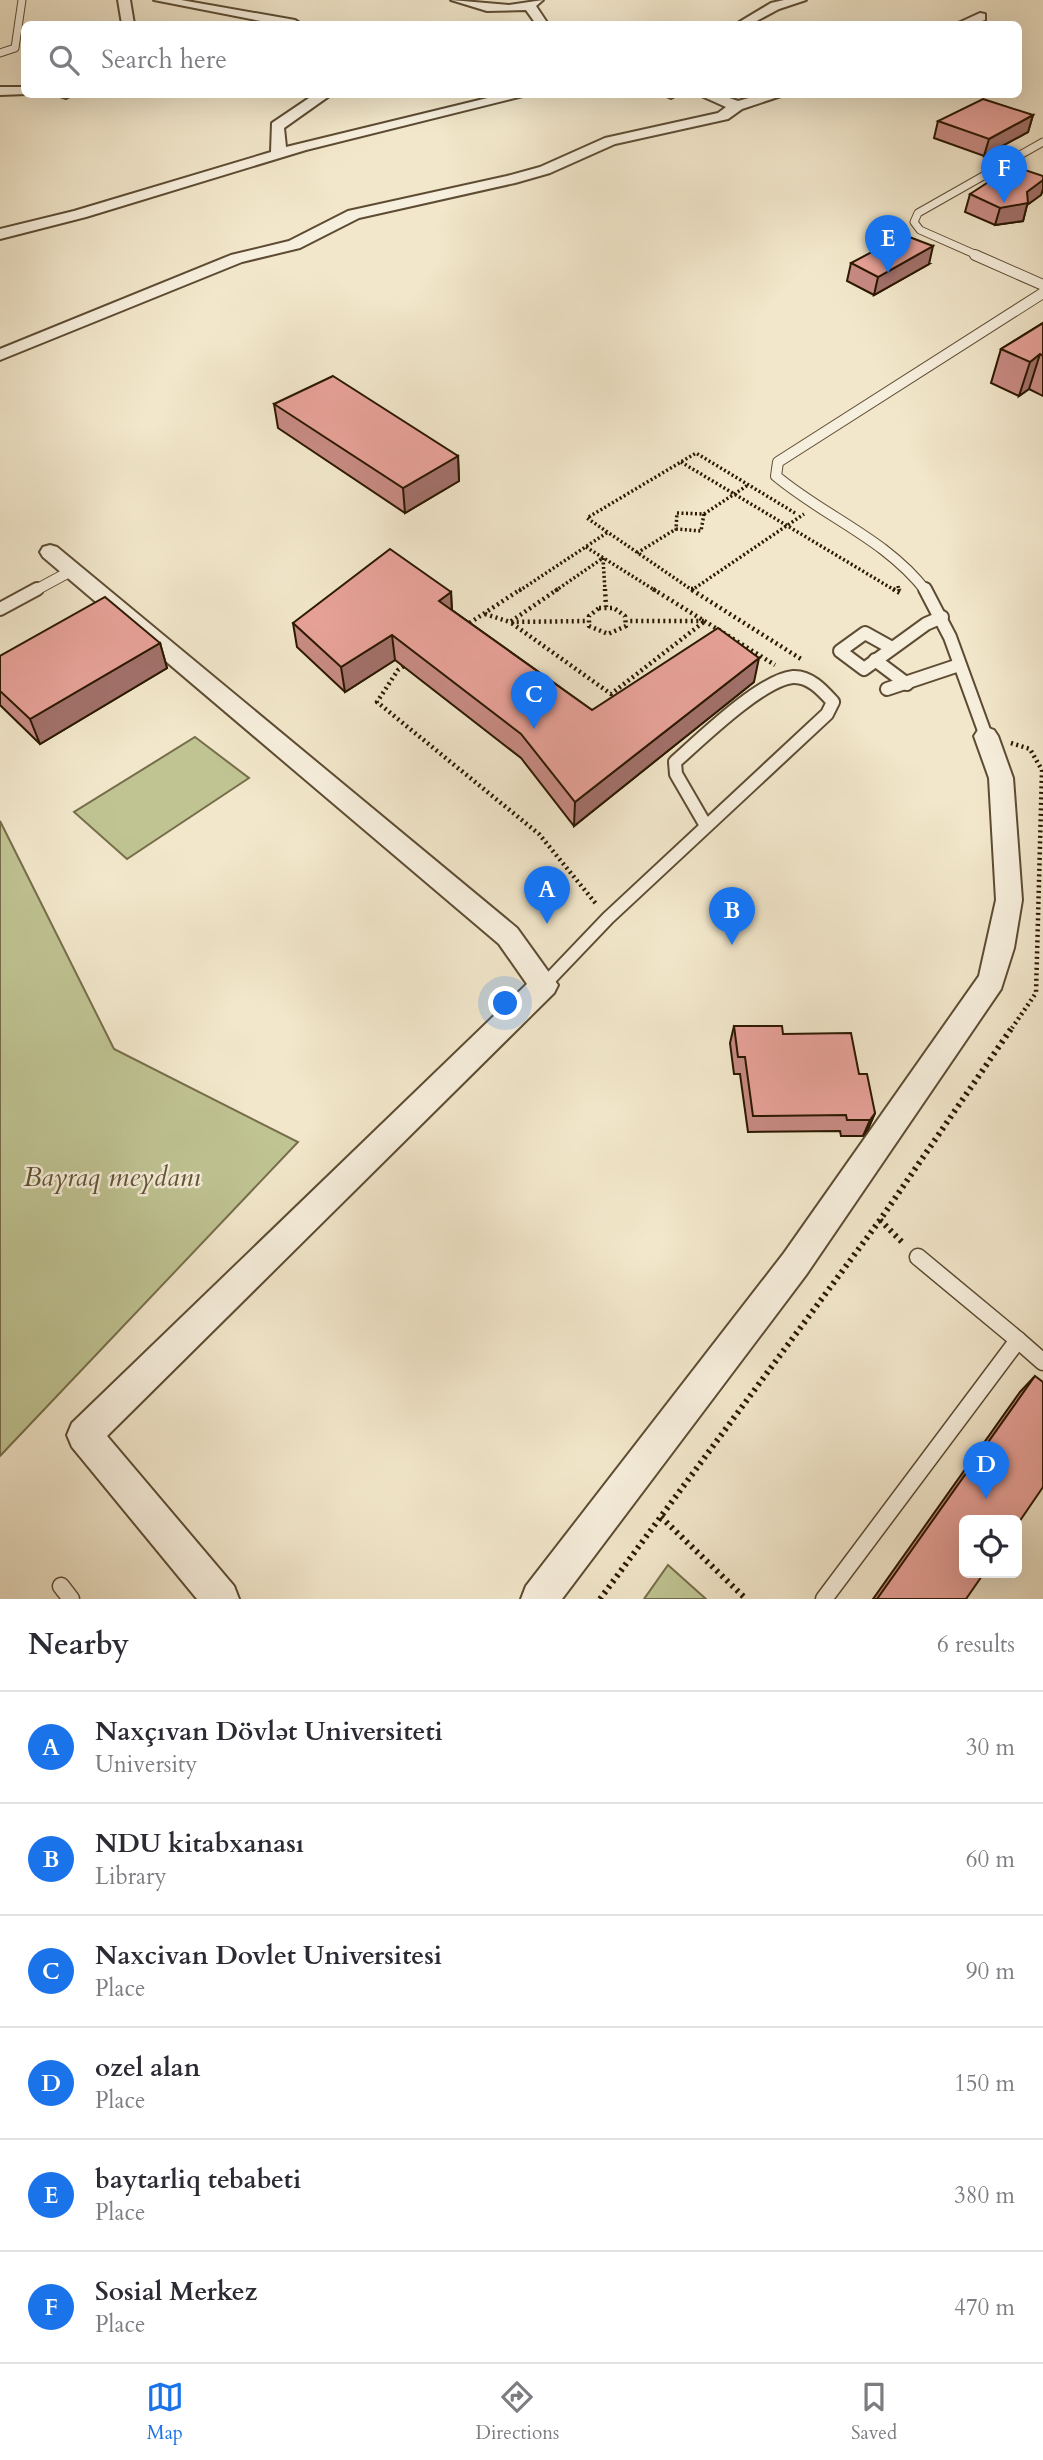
<!DOCTYPE html>
<html lang="en">
<head>
<meta charset="utf-8">
<style>
  :root { --surface:#fff; --page:#f7f7f7; --text:#2b2b33; --muted:#7c7c81; --line:#e1e1e2; --accent:#1a73e8 }
  body { margin:0; font-family:Cardo,serif; background:var(--page); color:var(--text) }
  .controls { position:absolute; right:21px; bottom:21px; display:grid; overflow:hidden; border-radius:10px; box-shadow:0 7px 28px #0002 }
  .controls button { width:63px; height:63px; display:grid; place-items:center; padding:0; border:0; border-bottom:2px solid var(--line); background:var(--surface); color:var(--text); font:35px sans-serif }
  .you { position:absolute; left:506px; top:1004px; width:24px; height:24px; margin:-18px; border:5px solid #fff; border-radius:50%; background:#1a73e8; box-shadow:0 0 0 10px #1a73e833 }
  .badge { display:grid; place-items:center; width:46px; height:46px; border-radius:50%; background:var(--accent); color:#fff; font-size:23px; font-weight:700 }
  .pin { position:absolute; translate:-50% -58px; filter:drop-shadow(0 2px 4px #0008) }
  .pin::after { content:''; position:absolute; top:37px; width:24px; height:21px; background:inherit; clip-path:polygon(0 0,100% 0,50% 100%) }
  .list { margin:0; padding:0; list-style:none }
  h2 { display:flex; justify-content:space-between; align-items:center; height:91px; margin:0; padding:0 28px; font-size:30px }
  h2 small { font-size:23px; font-weight:400; color:var(--muted) }
  .list li { display:grid; grid-template-columns:46px 1fr auto; gap:21px; align-items:center; box-sizing:border-box; height:112px; padding:0 28px; border-top:2px solid var(--line) }
  .list b { display:block; font-size:26px; white-space:nowrap }
  .list p { margin:0; font-size:23px; white-space:nowrap; color:var(--muted) }
  .list em { font-size:23px; font-style:normal; color:var(--muted) }
  .icon { flex:none; width:38px; height:38px; fill:none; stroke:currentColor; stroke-width:2; stroke-linecap:round; stroke-linejoin:round }
  .map { position:relative; flex:none; width:1043px; height:1599px; overflow:hidden }
  .search { position:absolute; background:var(--surface); box-shadow:0 7px 28px #0002; left:21px; right:21px; top:21px; height:77px; display:flex; align-items:center; gap:18px; box-sizing:border-box; padding:0 24px; border-radius:10px; color:var(--muted); font-size:26px }
  .sheet { height:763px; background:var(--surface) }
  nav { display:flex; justify-content:space-around; align-items:center; box-sizing:border-box; height:98px; border-top:2px solid var(--line); background:var(--surface); font-size:19px; color:var(--muted) }
  nav a { display:grid; justify-items:center; gap:4px }
  nav .on { color:var(--accent) }
  .map>svg:first-child { display:block }
  .green { fill:#c0c493; stroke:#766e4a; stroke-width:2 }
  .lines { fill:none; stroke-linecap:round; stroke-linejoin:round }
  .service-far3-casing { stroke:#5d4c33; stroke-width:9 }
  .service-far2-casing { stroke:#5d4c33; stroke-width:12 }
  .service-far1-casing { stroke:#5d4c33; stroke-width:16 }
  .service-casing { stroke:#5d4c33; stroke-width:19 }
  .minor-casing { stroke:#5d4c33; stroke-width:4 }
  .path-far2 { stroke:#2b1800; stroke-width:3.5; stroke-dasharray:2 2.5; stroke-linecap:butt }
  .path-far1 { stroke:#2b1800; stroke-width:4.5; stroke-dasharray:2 3.5; stroke-linecap:butt }
  .path { stroke:#2b1800; stroke-width:6; stroke-dasharray:2.5 4.5; stroke-linecap:butt }
  .service-far3 { stroke:#f7efdd; stroke-width:7 }
  .service-far2 { stroke:#f7efdd; stroke-width:10 }
  .service-far1 { stroke:#f7efdd; stroke-width:12 }
  .service { stroke:#f7efdd; stroke-width:16 }
  .minor { fill:#f7efdd; fill-rule:evenodd }
  .wall { fill:#c88b84; stroke:#2b1800; stroke-width:2 }
  .shaded-wall { fill:#a2716b; stroke:#2b1800; stroke-width:2 }
  .building { fill:#e8a299; stroke:#2b1800; stroke-width:2 }
  .labels { text-anchor:middle; stroke-width:5; stroke-linejoin:round; paint-order:stroke }
  .near-park-label { font-size:28px; font-style:italic; fill:#5f5433; stroke:#f7efdd }
</style>
</head>
<body>
<div class="map">
<svg width="1043" height="1599" viewBox="0 0 1043 1599">
  <rect width="100%" height="100%" fill="#f2e7cb"/>
  <filter id="stains"><feTurbulence type="fractalNoise" baseFrequency=".00286" numOctaves="4"/><feColorMatrix values="0 0 0 0 .2 0 0 0 0 .09 0 0 0 0 .02 0 0 0 .5 -.17"/></filter>
  <radialGradient id="worn" r=".72"><stop offset=".6" stop-color="#630" stop-opacity="0"/><stop offset="1" stop-color="#630" stop-opacity=".3"/></radialGradient>
  <g class="green">
    <path d="M195,737L249,778L127,859L74,812Z"/>
    <path d="M0,821L114,1049L298,1142L0,1456Z"/>
    <path d="M668,1565L706,1599H644Z"/>
  </g>
  <g class="lines">
    <defs>
      <g id="service-far3">
        <path d="M0,53L15,48L22,0"/>
        <path d="M979,256L920,230L914,222L918,213L1043,142"/>
      </g>
      <g id="service-far2">
        <path d="M975,255L1043,285"/>
        <path d="M34,591L71,571"/>
        <path d="M926,591C886,539 825,517 776,476L778,462L1043,293"/>
      </g>
      <g id="service-far1">
        <path d="M925,589L950,637L986,736"/>
        <path d="M0,609L37,589"/>
        <path d="M892,648L865,633L840,651L864,669L926,624L942,617"/>
        <path d="M875,660L907,684"/>
        <path d="M887,689L959,665"/>
        <path d="M544,985L608,918L827,714L833,702C823,691 810,676 793,677C761,680 700,740 675,762L676,774L705,824"/>
      </g>
      <g id="service">
        <path d="M918,1257L1018,1340"/>
        <path d="M61,1586L71,1599"/>
        <path d="M824,1599L1018,1340L1043,1362"/>
      </g>
      <g id="minor">
        <path d="M118,0H130L134,24H122Z"/>
        <path d="M154,0H181L295,20L301,24H276Z"/>
        <path d="M451,0L509,5L543,0L536,6L548,24H536L526,10L487,11Z"/>
        <path d="M784,0H806L779,9L751,24H736L771,3Z"/>
        <path d="M980,13L985,14V20L972,24H956Z"/>
        <path d="M0,87H24L27,94L0,95Z"/>
        <path d="M55,94H73L66,98Z"/>
        <path d="M315,94H332L284,128L286,147L504,94H531L306,150L86,217L0,239V229L74,211L271,152L272,123Z"/>
        <path d="M662,94H678L671,98Z"/>
        <path d="M697,94H718L738,101L763,94H787L742,109L728,119L615,144L550,173L515,183L359,218L300,248L242,262L0,360V349L231,255L289,241L348,211L507,176L540,167L605,138L718,113L726,107Z"/>
        <path d="M50,545L57,547L517,928L558,985L554,993L107,1436L234,1586L239,1599H197L72,1447L67,1435L72,1423L527,984L499,944L43,557L40,552L43,547Z"/>
        <path d="M986,727L994,730L998,736L1013,778L1022,900L1014,948L1001,989L806,1275L562,1599H521L526,1586L784,1253L979,976L996,900L989,778L974,736L978,730Z"/>
      </g>
    </defs>
    <use href="#service-far3" class="service-far3-casing"/>
    <use href="#service-far2" class="service-far2-casing"/>
    <use href="#service-far1" class="service-far1-casing"/>
    <use href="#service" class="service-casing"/>
    <use href="#minor" class="minor-casing"/>
    <g class="path-far2">
      <path d="M681,462L896,591"/>
      <path d="M677,513L704,514L701,531L676,529Z"/>
      <path d="M795,513L696,453L587,518L692,590L804,514"/>
      <path d="M704,514L748,485"/>
      <path d="M586,547L656,591"/>
      <path d="M637,553L676,529"/>
      <path d="M603,558L605,591"/>
      <path d="M898,586L899,591"/>
      <path d="M519,591L608,532"/>
      <path d="M555,591L603,558"/>
    </g>
    <g class="path-far1">
      <path d="M558,589L510,622L611,694L705,621H627"/>
      <path d="M605,589L606,607"/>
      <path d="M653,589L775,665"/>
      <path d="M691,589H693"/>
      <path d="M893,589L900,593L899,589"/>
      <path d="M692,590L801,659"/>
      <path d="M599,608H614L625,616L626,626L608,634L589,626V616Z"/>
      <path d="M485,614L510,622L587,621"/>
      <path d="M465,626L521,589"/>
      <path d="M408,663L398,670L377,702L539,834L597,905"/>
      <path d="M1011,743L1030,749L1042,770L1036,993L1012,1028"/>
    </g>
    <g class="path">
      <path d="M880,1220L904,1244"/>
      <path d="M661,1517L746,1599"/>
      <path d="M600,1599L880,1220L1013,1026"/>
    </g>
    <use href="#service-far3" class="service-far3"/>
    <use href="#service-far2" class="service-far2"/>
    <use href="#service-far1" class="service-far1"/>
    <use href="#service" class="service"/>
    <use href="#minor" class="minor"/>
  </g>
  <g class="wall">
    <path d="M1033,115L1028,132L984,156L934,138L938,121Z"/>
    <path d="M1043,176V189L1041,195L1027,205L1023,221L995,225L965,212L970,194Z"/>
    <path d="M851,263L929,264L874,295L847,281Z"/>
    <path d="M1043,323V396L1029,389L1019,396L991,383L1001,349Z"/>
    <path d="M274,404L458,456L459,481L405,513L278,428Z"/>
    <path d="M451,592L452,610L592,710L754,682L574,826L521,758L395,660L345,692L297,647L293,623Z"/>
    <path d="M160,643L167,668L40,744L0,705V656Z"/>
    <path d="M734,1026L783,1034L859,1074L875,1113L868,1129L863,1136H841L840,1131L748,1132L740,1074H734L730,1043Z"/>
    <path d="M1035,1376L966,1599H873L1020,1392Z"/>
  </g>
  <g class="shaded-wall">
    <path d="M1033,115L1028,132L984,156L989,139Z"/>
    <path d="M1043,180V189L1041,195L1027,205L1023,221L995,225L1000,208Z"/>
    <path d="M933,246L929,264L874,295L878,277Z"/>
    <path d="M1040,354L1029,389L1019,396L1030,362Z"/>
    <path d="M458,456L459,481L405,513L403,488Z"/>
    <path d="M451,592L452,616L439,601Z"/>
    <path d="M392,635L395,660L345,692L341,667Z"/>
    <path d="M160,643L167,668L40,744L30,719Z"/>
    <path d="M759,658L754,682L574,826L575,802Z"/>
    <path d="M875,1113L868,1129L863,1136L870,1120Z"/>
  </g>
  <g class="building">
    <path d="M983,99L1033,115L989,139L938,121Z"/>
    <path d="M1013,166L1043,176V180L1027,192L1028,203L1000,208L970,194Z"/>
    <path d="M904,235L933,246L878,277L851,263Z"/>
    <path d="M1043,323V356L1040,354L1030,362L1001,349Z"/>
    <path d="M333,376L458,456L403,488L274,404Z"/>
    <path d="M390,549L451,592L439,601L592,710L718,628L759,658L575,802L521,734L392,635L341,667L293,623Z"/>
    <path d="M105,597L160,643L30,719L0,691V656Z"/>
    <path d="M734,1026H782L783,1034L851,1033L859,1074H867L875,1113L870,1120H847L846,1115L753,1116L745,1057H738Z"/>
    <path d="M1035,1376L1043,1382V1487L1017,1525V1520H964V1573H984L966,1599H877Z"/>
  </g>
  <g class="labels">
    <g class="near-park-label">
      <text x="112" y="1186">Bayraq meydanı</text>
    </g>
  </g>
  <rect width="100%" height="100%" filter="url(#stains)"/>
  <rect width="100%" height="100%" fill="url(#worn)"/>
</svg>
<div class="controls">
<button><svg class="icon" aria-label="locate" viewBox="0 0 24 24"><circle cx="12" cy="12" r="6"/><path d="M12 2v4M12 18v4M2 12h4M18 12h4"/></svg></button>
</div>
<div class="you"></div>
<div class="pin badge" style="left:547px;top:924px">A</div>
<div class="pin badge" style="left:732px;top:945px">B</div>
<div class="pin badge" style="left:534px;top:729px">C</div>
<div class="pin badge" style="left:986px;top:1499px">D</div>
<div class="pin badge" style="left:888px;top:273px">E</div>
<div class="pin badge" style="left:1004px;top:203px">F</div>
<div class="search"><svg class="icon" aria-label="search" viewBox="0 0 24 24"><circle cx="10" cy="10" r="6"/><path d="M15 15l6 6"/></svg>Search here</div>
</div>
<section class="sheet">
<h2>Nearby<small>6 results</small></h2>
<ul class="list">
<li><span class="badge">A</span><div><b>Naxçıvan Dövlət Universiteti</b><p>University</p></div><em>30 m</em></li>
<li><span class="badge">B</span><div><b>NDU kitabxanası</b><p>Library</p></div><em>60 m</em></li>
<li><span class="badge">C</span><div><b>Naxcivan Dovlet Universitesi</b><p>Place</p></div><em>90 m</em></li>
<li><span class="badge">D</span><div><b>ozel alan</b><p>Place</p></div><em>150 m</em></li>
<li><span class="badge">E</span><div><b>baytarliq tebabeti</b><p>Place</p></div><em>380 m</em></li>
<li><span class="badge">F</span><div><b>Sosial Merkez</b><p>Place</p></div><em>470 m</em></li>
</ul>
</section>
<nav>
<a class="on"><svg class="icon" aria-label="map" viewBox="0 0 24 24"><path d="M3 6l6-2 6 2 6-2v14l-6 2-6-2-6 2zM9 4v14M15 6v14"/></svg>Map</a>
<a><svg class="icon" aria-label="directions" viewBox="0 0 24 24"><path d="M12 3l9 9-9 9-9-9zM9 14v-3h6M13 9l2 2-2 2"/></svg>Directions</a>
<a><svg class="icon" aria-label="saved" viewBox="0 0 24 24"><path d="M7 4h10v16l-5-4-5 4z"/></svg>Saved</a>
</nav>
</body>
</html>
